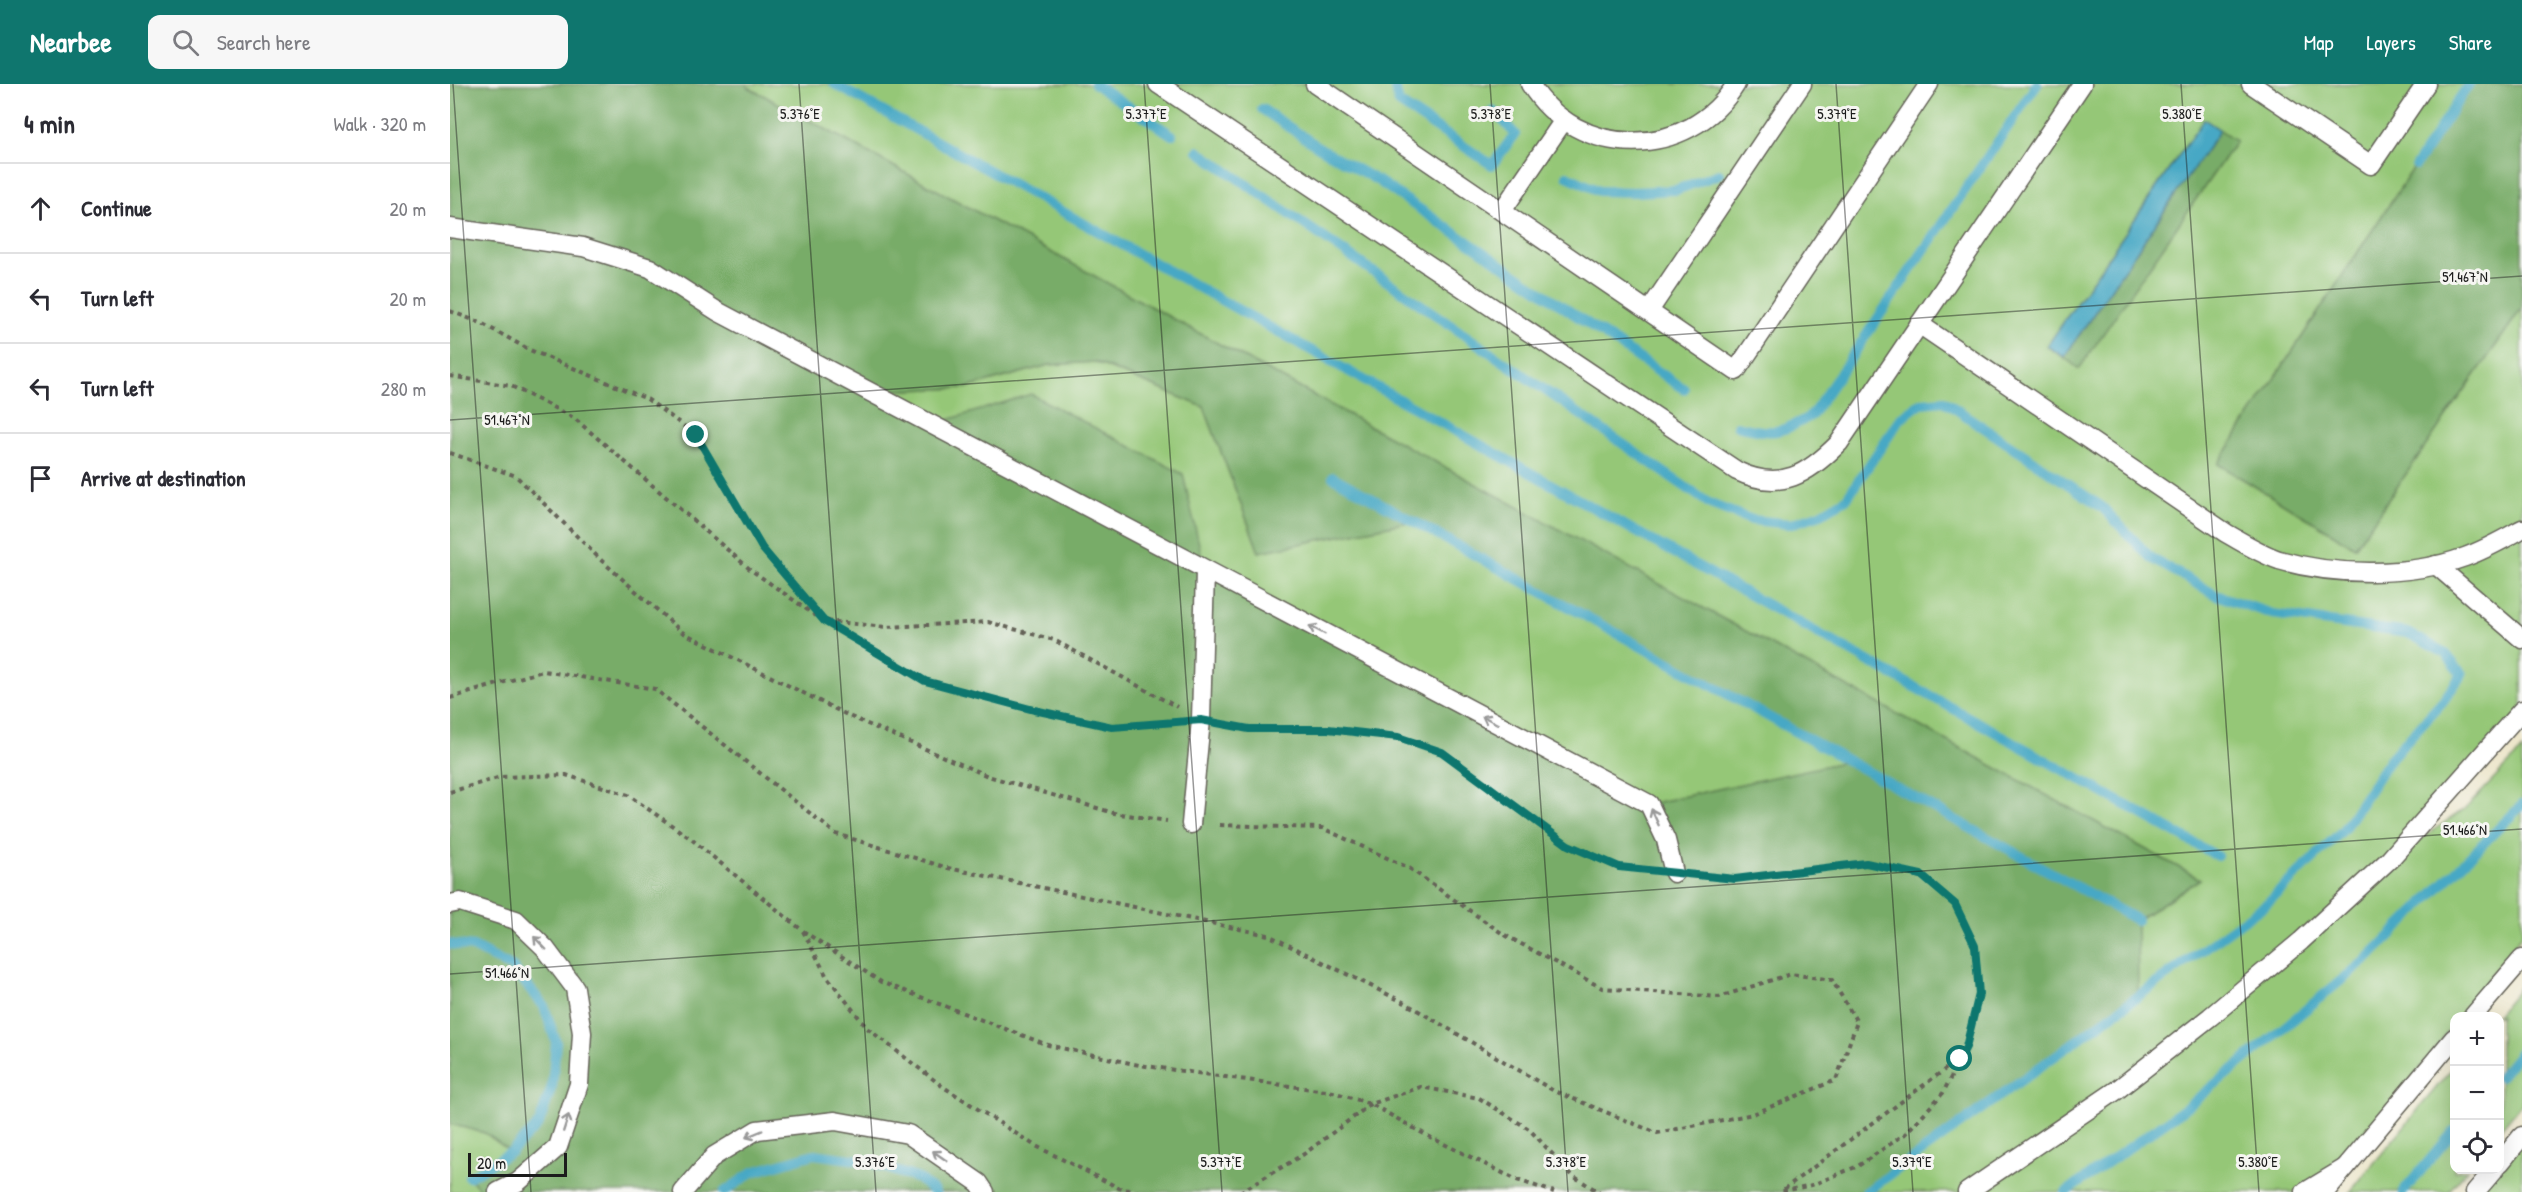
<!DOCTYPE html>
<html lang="en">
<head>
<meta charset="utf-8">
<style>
  :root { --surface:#fff; --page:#f7f7f7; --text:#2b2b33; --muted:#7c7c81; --line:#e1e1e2; --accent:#0f766e }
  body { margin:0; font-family:"Patrick Hand",sans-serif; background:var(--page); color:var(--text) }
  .controls { position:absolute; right:18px; bottom:18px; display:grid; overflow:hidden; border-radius:12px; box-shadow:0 6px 24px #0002 }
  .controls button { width:54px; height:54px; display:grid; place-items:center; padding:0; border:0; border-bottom:2px solid var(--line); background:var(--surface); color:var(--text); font:30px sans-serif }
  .scale { position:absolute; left:18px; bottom:15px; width:99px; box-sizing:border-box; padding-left:6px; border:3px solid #1c1c1c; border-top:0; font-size:16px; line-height:21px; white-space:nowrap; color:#1c1c1c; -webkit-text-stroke:4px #f6f6f2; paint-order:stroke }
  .stop { position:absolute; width:18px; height:18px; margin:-14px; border:4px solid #0f766e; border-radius:50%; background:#fff }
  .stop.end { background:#0f766e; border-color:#fff; box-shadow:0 2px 6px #0008 }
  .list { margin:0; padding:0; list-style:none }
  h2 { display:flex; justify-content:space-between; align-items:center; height:78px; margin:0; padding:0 24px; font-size:26px }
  h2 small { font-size:20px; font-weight:400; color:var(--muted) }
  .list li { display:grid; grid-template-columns:39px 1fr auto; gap:18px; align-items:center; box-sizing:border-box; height:90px; padding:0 24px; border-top:2px solid var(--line) }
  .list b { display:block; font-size:22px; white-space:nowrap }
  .list em { font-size:20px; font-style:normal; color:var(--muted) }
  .icon { flex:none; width:33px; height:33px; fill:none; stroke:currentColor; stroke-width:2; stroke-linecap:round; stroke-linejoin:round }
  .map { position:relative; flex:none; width:2072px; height:1108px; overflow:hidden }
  header { display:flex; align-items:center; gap:36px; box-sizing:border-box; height:84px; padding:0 30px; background:var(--accent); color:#fff }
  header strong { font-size:28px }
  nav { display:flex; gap:33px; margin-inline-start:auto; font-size:21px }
  .search { width:420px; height:54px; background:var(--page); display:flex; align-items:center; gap:15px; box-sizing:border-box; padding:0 21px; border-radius:12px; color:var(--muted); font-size:22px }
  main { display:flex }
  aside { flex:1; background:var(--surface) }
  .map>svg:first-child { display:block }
  .green { fill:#95c777; stroke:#58724a; stroke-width:1.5; fill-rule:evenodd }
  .forest { fill:#78ac68; stroke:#4a6442; stroke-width:1.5; fill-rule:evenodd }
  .water { fill:#46a8c5; stroke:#316270; stroke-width:1.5 }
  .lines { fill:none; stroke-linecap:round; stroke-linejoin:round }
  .stream { stroke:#46a8c5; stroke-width:10 }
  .lane-casing { stroke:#656359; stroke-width:21 }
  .path { stroke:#656359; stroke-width:4; stroke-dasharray:4.5 4.5; stroke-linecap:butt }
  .lane { stroke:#fff; stroke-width:18 }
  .oneway { stroke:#999 }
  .route { stroke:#0f766e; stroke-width:8 }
  .ticks { fill:none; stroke:#1c1c1c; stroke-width:1.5; stroke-opacity:0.45 }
  .ticks-label { font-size:15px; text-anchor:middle; fill:#1c1c1c; stroke:#f6f6f2; stroke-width:6; stroke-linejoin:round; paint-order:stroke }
</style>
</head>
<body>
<header>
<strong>Nearbee</strong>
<div class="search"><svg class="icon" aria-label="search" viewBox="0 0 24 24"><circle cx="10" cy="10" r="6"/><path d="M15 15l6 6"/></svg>Search here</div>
<nav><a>Map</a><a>Layers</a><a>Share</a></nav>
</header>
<main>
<aside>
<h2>4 min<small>Walk · 320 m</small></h2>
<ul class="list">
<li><svg class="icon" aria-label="ahead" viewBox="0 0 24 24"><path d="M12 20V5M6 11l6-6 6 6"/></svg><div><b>Continue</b></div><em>20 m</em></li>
<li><svg class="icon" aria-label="left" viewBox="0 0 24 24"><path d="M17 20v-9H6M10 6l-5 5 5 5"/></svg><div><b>Turn left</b></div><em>20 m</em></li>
<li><svg class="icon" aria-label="left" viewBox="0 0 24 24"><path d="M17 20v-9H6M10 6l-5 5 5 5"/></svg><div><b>Turn left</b></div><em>280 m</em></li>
<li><svg class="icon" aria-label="arrive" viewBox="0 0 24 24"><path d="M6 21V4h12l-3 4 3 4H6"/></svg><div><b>Arrive at destination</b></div></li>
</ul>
</aside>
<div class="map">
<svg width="2072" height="1108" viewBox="0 0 2072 1108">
  <rect width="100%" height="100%" fill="#f6f6f2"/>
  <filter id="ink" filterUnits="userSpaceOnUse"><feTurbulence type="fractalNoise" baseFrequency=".0167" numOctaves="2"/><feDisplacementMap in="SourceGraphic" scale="12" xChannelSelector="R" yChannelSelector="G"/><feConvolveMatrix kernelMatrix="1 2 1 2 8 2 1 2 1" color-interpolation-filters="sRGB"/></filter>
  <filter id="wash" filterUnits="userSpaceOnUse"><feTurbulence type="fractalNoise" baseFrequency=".008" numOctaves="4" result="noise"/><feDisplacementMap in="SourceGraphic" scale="24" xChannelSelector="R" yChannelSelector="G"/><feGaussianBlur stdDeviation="1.35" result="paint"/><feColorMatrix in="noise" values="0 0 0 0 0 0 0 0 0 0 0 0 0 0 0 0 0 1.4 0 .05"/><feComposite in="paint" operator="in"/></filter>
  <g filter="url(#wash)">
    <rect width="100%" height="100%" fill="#ede6cb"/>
    <g class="green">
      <path d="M296,0H2019L1768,380L1905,463L2072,224V626L1943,773L2016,724L2072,666V851L2010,932H2004V940L1875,1108H1416L1687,914V836L1750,795L298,3ZM1754,35L1786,57L1629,284L1597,262Z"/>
      <path d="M644,278L754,323L809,468L963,437L1399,677L1199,720L417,307L516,304L599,281Z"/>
      <path d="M2072,901V1019L2050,1046V932H2046Z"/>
      <path d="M2004,982V1086H2017L1998,1108H1900Z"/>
      <path d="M0,1040L35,1049L61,1068L19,1093L32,1108H0Z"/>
      <path d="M2072,1052V1108H2025Z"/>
    </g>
    <g class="forest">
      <path d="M0,0H296L298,3L1750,795L1687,836L1688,913L1416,1108H32L19,1093L60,1067L35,1049L0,1040ZM645,278L754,323L809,468L963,437L1398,677L1199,720L755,487L733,390L581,310L482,341L418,307L516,304L599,281Z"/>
      <path d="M2019,0H2072V224L1905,463L1768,380Z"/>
      <path d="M1770,46L1786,57L1629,285L1614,273Z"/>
    </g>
    <path class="water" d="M1754,35L1770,46L1614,273L1597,262Z"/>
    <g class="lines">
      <g class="stream">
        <path d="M384,0L1767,772"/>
        <path d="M645,0L722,51"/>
        <path d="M944,0L949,19L1042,81L1065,50L1044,27"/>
        <path d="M812,25L870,64L930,98L1234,305"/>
        <path d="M748,67L1260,420L1302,436L1340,440L1371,430L1396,415L1451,334L1471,319L1494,317L1652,423L1701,474L1766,511L1822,530L1958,549L1995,569L2012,590L1993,617L1939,676L1893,746L1815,821L1416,1108"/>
        <path d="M1966,81L2019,0"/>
        <path d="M1117,92L1149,107L1184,108L1226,106L1269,90"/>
        <path d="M1287,342C1324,351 1330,350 1362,331L1587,0"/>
        <path d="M883,393L1687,836"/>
        <path d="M0,860L23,863L63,884L94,922L106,958L102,1002L89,1040L61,1068L19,1093"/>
        <path d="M2050,993L2072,966"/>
        <path d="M274,1108L303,1088L364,1070L416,1077L469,1095L485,1108"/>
        <path d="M1616,1108L1737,1023L1916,876L2072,721"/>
        <path d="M1953,1108L2004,1047"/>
      </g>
    </g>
  </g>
  <g filter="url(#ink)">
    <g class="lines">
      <defs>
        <g id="lane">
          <path d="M708,0L1287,387C1331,408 1358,390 1389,359L1632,0"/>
          <path d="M865,0L1286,287L1479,0"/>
          <path d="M1080,0C1128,77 1239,77 1286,0"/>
          <path d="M1801,0L1921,81L1976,0"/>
          <path d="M1052,127L1114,36"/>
          <path d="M0,144L133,163L200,184L267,227L1199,720L1216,756L1224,789"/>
          <path d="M1199,227L1352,0"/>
          <path d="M1469,240L1776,449C1793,459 1811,470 1829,476C1885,492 1960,493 2015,473C2035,466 2054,455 2072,445"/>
          <path d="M1986,481L2072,555"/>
          <path d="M741,740L751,636L755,487"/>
          <path d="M0,820L10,818L66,836L95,864L125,904L132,949L129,1000L108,1063L68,1098L48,1108"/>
          <path d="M2023,932L2072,875"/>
          <path d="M2050,1079L2072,1052"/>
          <path d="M1895,1084L2004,954"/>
          <path d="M233,1108L264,1072L307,1046L385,1037L458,1050L529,1099L535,1108"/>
          <path d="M1517,1108L1667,1006L1760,933L1851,857L1940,775L2072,626"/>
          <path d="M1855,1108L1895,1084L1875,1108"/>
          <path d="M2025,1108L2044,1086"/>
        </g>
      </defs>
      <use href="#lane" class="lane-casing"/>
      <g class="path">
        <path d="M0,227L31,239L80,266L197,315L246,351L312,464L374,537L475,596L584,626L662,643L727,638"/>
        <path d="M0,292L61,302L124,334L301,486L369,534"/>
        <path d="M0,369L66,392L152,477L232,548L401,633L538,692L664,729L717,737"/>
        <path d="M376,537L436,543L538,538L604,556L727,623"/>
        <path d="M0,614L93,587L205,605L386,750L498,784L818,851L955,919L1104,1007L1207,1049L1303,1030L1386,996L1407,938L1382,896L1341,890L1269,913L1152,904L1053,850L959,784L872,744L766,741"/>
        <path d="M776,641L799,645H878L949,653L992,668L1118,761L1169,783L1197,786"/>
        <path d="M0,708L51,693L116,691L178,711L240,754L353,847L431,898L598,961L689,981L883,1008L921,1020L976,1051L1067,1096L1104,1108"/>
        <path d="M1250,791L1285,795L1416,779L1471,791L1505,820L1525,862L1529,910L1516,963L1493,1009L1455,1050L1408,1082L1362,1101L1329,1108"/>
        <path d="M353,847L376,891L417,944L492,1002L584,1061L669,1104L687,1108"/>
        <path d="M1334,1105L1509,975"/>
        <path d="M790,1108L854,1070L921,1020L971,1003L1029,1014L1079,1045L1123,1092L1149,1108"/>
      </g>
      <use href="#lane" class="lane"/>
    </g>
    <defs><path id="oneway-shaft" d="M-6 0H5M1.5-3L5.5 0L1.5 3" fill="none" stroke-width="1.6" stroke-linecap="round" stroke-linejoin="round" transform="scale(1.5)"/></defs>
    <g class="oneway">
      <use href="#oneway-shaft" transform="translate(867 546) rotate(-152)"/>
      <use href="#oneway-shaft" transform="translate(1040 636) rotate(-152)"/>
      <use href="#oneway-shaft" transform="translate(1205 733) rotate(-114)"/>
      <use href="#oneway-shaft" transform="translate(90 859) rotate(-134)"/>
      <use href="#oneway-shaft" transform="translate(116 1039) rotate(-72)"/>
      <use href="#oneway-shaft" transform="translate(304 1050) rotate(157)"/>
      <use href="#oneway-shaft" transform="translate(490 1072) rotate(-145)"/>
    </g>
  </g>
  <g class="lines" filter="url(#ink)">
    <path class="route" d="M246,351L312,464L374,537L475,597L584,626L662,643L751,636L799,645H878L948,653L992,668L1118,761L1169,783L1285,795L1416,779L1471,791L1505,820L1525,862L1529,910L1516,963L1510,975"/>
  </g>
  <path class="ticks" d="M3,0L81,1108M349,0L426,1108M694,0L772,1108M1040,0L1118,1108M1386,0L1463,1108M1731,0L1809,1108M0,336L2072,192M0,890L2072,745"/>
  <g class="ticks-label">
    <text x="350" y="35">5.376°E</text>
    <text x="696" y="35">5.377°E</text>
    <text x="1041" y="35">5.378°E</text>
    <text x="1387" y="35">5.379°E</text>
    <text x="1732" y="35">5.380°E</text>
    <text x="2015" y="198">51.467°N</text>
    <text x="57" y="341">51.467°N</text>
    <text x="2015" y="751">51.466°N</text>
    <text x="57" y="894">51.466°N</text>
    <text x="425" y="1083">5.376°E</text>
    <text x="771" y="1083">5.377°E</text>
    <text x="1116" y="1083">5.378°E</text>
    <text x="1462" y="1083">5.379°E</text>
    <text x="1808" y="1083">5.380°E</text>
  </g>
</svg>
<div class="controls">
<button>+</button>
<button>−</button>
<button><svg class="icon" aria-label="locate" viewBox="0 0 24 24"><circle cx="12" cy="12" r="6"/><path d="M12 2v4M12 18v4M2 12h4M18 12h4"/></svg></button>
</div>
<div class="scale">20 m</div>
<div class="stop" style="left:1510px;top:975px"></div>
<div class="stop end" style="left:246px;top:351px"></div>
</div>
</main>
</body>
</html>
